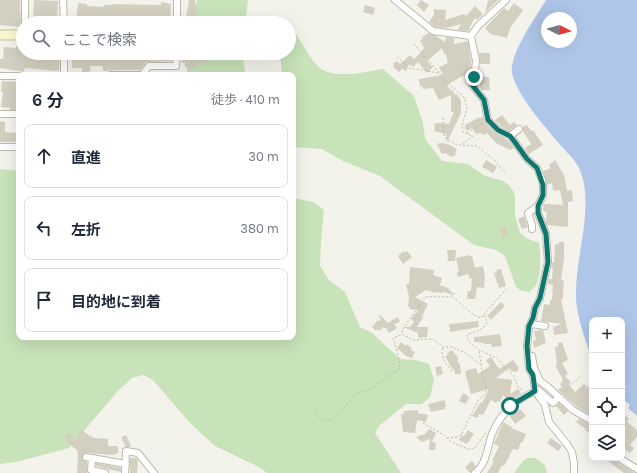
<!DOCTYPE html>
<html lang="ja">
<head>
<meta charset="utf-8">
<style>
  :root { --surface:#fff; --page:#f2f2f3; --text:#1f2937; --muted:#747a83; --line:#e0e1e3 }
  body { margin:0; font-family:Karla,"Noto Sans JP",sans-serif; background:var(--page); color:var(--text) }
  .controls { position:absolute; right:12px; bottom:12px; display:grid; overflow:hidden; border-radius:8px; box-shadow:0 4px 16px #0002 }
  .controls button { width:36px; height:36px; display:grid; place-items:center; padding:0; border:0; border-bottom:1px solid var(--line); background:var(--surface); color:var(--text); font:20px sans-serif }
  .compass { position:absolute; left:541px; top:12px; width:36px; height:36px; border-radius:50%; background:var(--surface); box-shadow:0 4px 16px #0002; rotate:96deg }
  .stop { position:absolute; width:12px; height:12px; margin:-9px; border:3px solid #0f766e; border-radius:50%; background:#fff }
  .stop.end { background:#0f766e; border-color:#fff; box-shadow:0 1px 4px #0008 }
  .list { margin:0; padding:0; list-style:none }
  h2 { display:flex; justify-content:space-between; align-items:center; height:52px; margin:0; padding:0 16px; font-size:17px }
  h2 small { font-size:13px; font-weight:400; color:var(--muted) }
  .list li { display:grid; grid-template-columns:26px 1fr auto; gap:12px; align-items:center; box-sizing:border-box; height:64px; margin:0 8px 8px; padding:0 8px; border:1px solid var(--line); border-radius:8px }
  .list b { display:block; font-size:15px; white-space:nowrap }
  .list em { font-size:13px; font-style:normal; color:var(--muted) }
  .icon { flex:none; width:22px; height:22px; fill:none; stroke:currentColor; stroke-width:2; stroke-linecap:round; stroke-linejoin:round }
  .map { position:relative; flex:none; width:637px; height:473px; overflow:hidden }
  .search { position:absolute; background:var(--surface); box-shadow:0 4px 16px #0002; left:16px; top:16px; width:280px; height:44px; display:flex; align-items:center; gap:10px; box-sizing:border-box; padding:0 14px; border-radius:22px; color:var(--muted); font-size:15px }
  .panel { position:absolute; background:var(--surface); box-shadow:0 4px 16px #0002; left:16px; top:72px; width:280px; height:268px; border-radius:8px }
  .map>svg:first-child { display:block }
  .green { fill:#c8e2b9 }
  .water { fill:#afc6e8; fill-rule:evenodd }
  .building { fill:#d4d0c1 }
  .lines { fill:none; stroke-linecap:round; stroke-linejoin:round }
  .street-casing { stroke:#bebbae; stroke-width:8 }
  .secondary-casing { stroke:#c5c199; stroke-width:11 }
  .path { stroke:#beb9a1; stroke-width:1; stroke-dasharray:2 2; stroke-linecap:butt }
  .street { stroke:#fff; stroke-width:6 }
  .secondary { stroke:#f8f6d0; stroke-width:9 }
  .route { stroke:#0f766e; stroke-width:5 }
</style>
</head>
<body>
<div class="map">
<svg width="637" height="473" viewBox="0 0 637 473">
  <rect width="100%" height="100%" fill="#f3f2eb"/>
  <g class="green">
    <path d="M197,0H248L245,23H190Z"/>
    <path d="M289,25H291C297,35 313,64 321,69C338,79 365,72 383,69L414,96L423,123L425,139L442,161L468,164L485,176L503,181L510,186L515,195V216L520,233L526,238L539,243C541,252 541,277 536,285C534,288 531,290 529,292L522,291L516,287L505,256L496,250L474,245L380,176L343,161L322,149L293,147V75H282L280,53H289Z"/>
    <path d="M187,53H242L245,71L250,75H187Z"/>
    <path d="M0,169L19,171V337H293V198L313,202L324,210L321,242L320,266L329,280L345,292L360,327L372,333L400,359L416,360L429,364L434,380L430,397L422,404H406L379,426L375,433L401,473H267L261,468L215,446L190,423L153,380L143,375L132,378L118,391L69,448L16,462L0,464Z"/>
    <path d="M528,458H535L545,465L547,473H514L523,461Z"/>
  </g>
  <path class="water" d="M546,0H637V416L628,408L630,405L622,398V392L626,387L622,383V320H592V359C585,339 575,313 576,292C576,254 596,200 578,166C575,160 569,155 565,150C550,133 516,95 512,73C509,54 536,17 546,0ZM547,18H571V42H547Z"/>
  <g class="building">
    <path d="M0,0H20L21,27L0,25Z"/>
    <path d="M34,0L58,1L57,23H33Z"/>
    <path d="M189,0H195V5L197,6L195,23H185Z"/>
    <path d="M421,0L429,5L424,12L417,5Z"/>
    <path d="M489,0H498L485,13L488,1Z"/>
    <path d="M161,2L171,4L170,23H112V17L99,16L98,23H76L78,3L87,4V6L103,7L104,5H113V4L161,5Z"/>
    <path d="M514,3L523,10L510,28L507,38L490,34L485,28L504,8L508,11Z"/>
    <path d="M365,5L375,8L373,15L363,12Z"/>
    <path d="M475,6L483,14L477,20L475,18L469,28H471L468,31L458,30L461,24L446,28L435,27L429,22L434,15V9L446,10L445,20L464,14L466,16Z"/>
    <path d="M429,33L436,36L445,42L446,37L454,38V44L468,41L471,61L470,76L467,75L466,74L447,85L451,91V88L455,95L457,94L461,101V113L447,142L446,134L434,131L435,123L449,124L454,112H451V95L439,100L433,88L423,89L422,86L420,87L419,79L443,75L439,67L448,63L446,54H444L442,48L427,61L433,67L427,73L418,62L413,67L409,64L406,71L402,69L399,72L393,67L394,66L393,64L397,61L400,64L410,55L414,59L422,51L424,48L420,40L423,39L422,37Z"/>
    <path d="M16,46H23V53H60L59,71L25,68L24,72L0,68V59H3L4,47L16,48Z"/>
    <path d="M72,53H77V57L93,58L94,53H100L101,58H114V53H172V61L146,62L140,70H116L103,71V66H90V72H82V68H72Z"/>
    <path d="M186,53H208L207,63L197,62L196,68L185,67V63H182L183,55L186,56Z"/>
    <path d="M479,53H490V64H480Z"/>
    <path d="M480,77H489L490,90H482L480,88Z"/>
    <path d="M2,81L19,82V110H10V108L1,107L3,92H1Z"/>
    <path d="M502,115L510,125L514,122L517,125L509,131L501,126L495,120Z"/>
    <path d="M483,117L485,123L495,133L507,140L514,148L510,150L496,143L487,133L485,135L480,133L476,134L472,128L467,131L465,128V125L478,118Z"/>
    <path d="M0,121L5,122V132L19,133L18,142H0Z"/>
    <path d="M527,125L531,131L533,130L543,145L529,154L525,148L531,144L523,131V127Z"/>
    <path d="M440,143L448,144L457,149L455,153L456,154L452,157L445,153L442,154L437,144Z"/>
    <path d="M486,160L497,167L493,173L482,167Z"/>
    <path d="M555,160L564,175L567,191L572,190L573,201L568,202V227L547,225L546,222L547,212L543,211L544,204L563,205L560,190L556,191L555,190H553L552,183L547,185L543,171L551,168L549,165Z"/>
    <path d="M524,216L528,227L522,229L518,219Z"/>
    <path d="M505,226L509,236L504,238L500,229Z"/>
    <path d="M559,242H564V259L561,280H564L563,292V299H561L568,333L554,335L553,327L562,324L541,321L544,304L550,305V300H552L553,285L548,284L549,279H552L553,268H551L552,262L554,263L555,244H559Z"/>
    <path d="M447,250H456L455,261H448Z"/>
    <path d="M404,251L405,253L407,251L412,257L403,264L398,256Z"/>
    <path d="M470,255V256H472L475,268L483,266L485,277L484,288L477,287L475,299H467L468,291H471L472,278L470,279L468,274L458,277L457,272L459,271L456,258Z"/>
    <path d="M410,267L434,270L433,275L442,278L440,285L448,288L454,295L443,292L442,293L437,292L436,293L426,290L415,297L428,304L421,318L424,316L417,327H428L427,337L418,338V333L403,327H410L414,322L411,319L418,310L409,309L410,307H408L409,297L406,284H409Z"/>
    <path d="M501,269L506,286L499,288L494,273L497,272L496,270Z"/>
    <path d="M501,302L505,306L491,320L487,316Z"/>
    <path d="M380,315L388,323L398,317L400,322L394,324L397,328L389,333L386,328H384L383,327L380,331L378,329L376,331L372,327L378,320L380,321L381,320L379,316Z"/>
    <path d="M478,321L479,327L450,332L449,324Z"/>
    <path d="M540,330H543L546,343L534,348L533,341L536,340L534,331Z"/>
    <path d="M500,334L502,346L492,347L491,344H484V343L474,342V337Z"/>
    <path d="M401,342L406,346L407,344L412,348L411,350L415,352L412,358L406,356L397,348Z"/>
    <path d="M562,342L568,360L562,363L568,374L565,376L571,382L569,385L575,392L584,384L589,388L592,385V416L576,406L558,390L562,387L560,384L563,380L555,365H557L555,347L558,346V343Z"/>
    <path d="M452,350L459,359L457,360L460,365L461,374H455V371L451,367L445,356L448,355L447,353Z"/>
    <path d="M491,357L499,369L513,360L519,368L517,372L511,371L509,368L496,378L512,380L510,394L518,389L521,393L509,402L503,395L500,402L497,401L496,403L491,400L483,415L479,414L477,418L472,416L481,402L482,403L489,389L471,394L465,372L468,370L476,368L478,374L490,366L486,360Z"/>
    <path d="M441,366L443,374L437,376L435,367Z"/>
    <path d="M463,393L469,397L466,404L459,401Z"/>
    <path d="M445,400L446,407H444L445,409L431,412L428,404Z"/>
    <path d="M559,403L568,411L564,415L556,406Z"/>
    <path d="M520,409L526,416L515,424L509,415L513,411L515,413Z"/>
    <path d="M418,410V413L428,415L426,422L417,420L415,433L403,432L401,414H404V411Z"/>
    <path d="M622,413L629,419L627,422L637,430V437L630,445L634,448L630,453L626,450L622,455Z"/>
    <path d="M579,419L592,425V435L585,430L586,429L576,422Z"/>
    <path d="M503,422L512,427L511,428L526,434L523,442H521L518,450L513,449L504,466L502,465L498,473H487L494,462L492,461L499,446L494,444Z"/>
    <path d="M429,429L436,433L432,442L436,443L435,450H429L430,439L422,442L416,437L425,434Z"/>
    <path d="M82,430L90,436L95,438L108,439V446H118V453L113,455L87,453L83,454L82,459L87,462V473H77L78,454L77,452L78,451L67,442L64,435L70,432L74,441Z"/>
    <path d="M468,430L474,434L467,444L459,440L462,435L464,436Z"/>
    <path d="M126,435L131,446L129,447H126L121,437Z"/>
    <path d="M551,438L562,446L558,451L547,443Z"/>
    <path d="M130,458H136L138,460L137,473H130Z"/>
    <path d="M604,458H614L617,462L635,473H624Z"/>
    <path d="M472,461L476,466L470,473L465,467Z"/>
    <path d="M96,463L121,468V472L96,466Z"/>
  </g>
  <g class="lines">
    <defs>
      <g id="street">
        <path d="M63,0L64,23"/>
        <path d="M177,0V23"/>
        <path d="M395,0L433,31L471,36"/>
        <path d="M506,0L478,26L471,36L476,61L473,86L484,100L488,120L498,130L510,136L514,141L527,159L537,168L542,180L543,185V195L538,206V213L546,234L548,262L540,298L535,308L533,318L529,327L527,347L529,369L533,375L535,391L545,405L549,422L567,444L572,452L574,463V473"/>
        <path d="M25,23V0"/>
        <path d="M64,75V53"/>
        <path d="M111,75H142"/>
        <path d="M142,75L149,66H176L177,53"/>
        <path d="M0,76H19"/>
        <path d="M0,114H19"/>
        <path d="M510,136L519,129"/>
        <path d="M0,147H19"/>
        <path d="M532,229V225L528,213L538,206"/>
        <path d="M531,324L545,326"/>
        <path d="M532,356L534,368L540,381L548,387L573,410L592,421"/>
        <path d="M538,390L553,403L559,397"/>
        <path d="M86,457L126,464"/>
        <path d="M92,458L91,470L105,473"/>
        <path d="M619,458L637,469"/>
        <path d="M125,473L126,451L138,453L154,473"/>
        <path d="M475,473C487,464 487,447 492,434C500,413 516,400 535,391"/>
      </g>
      <path id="secondary" d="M0,35H23"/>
    </defs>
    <use href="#street" class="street-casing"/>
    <use href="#secondary" class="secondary-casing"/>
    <g class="path">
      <path d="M414,44L437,70L445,81L464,97L467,108L462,126L463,132L473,136L461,145"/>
      <path d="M397,57L409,68L439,73"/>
      <path d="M443,118L444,136L448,140L457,145L477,146L494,160L505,173"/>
      <path d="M467,133L483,123"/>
      <path d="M455,293L452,296C443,298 434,296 425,297L402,330V334L413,340L433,339L443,347H452L464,352L481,365"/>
      <path d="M453,297C459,302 474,317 481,318L507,288"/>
      <path d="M484,315L487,322C484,331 475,331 467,335L468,341L479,350L497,358L505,368L514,376L518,387L523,390"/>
      <path d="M443,348C440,357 446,364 452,371"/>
      <path d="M564,392L582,375"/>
      <path d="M316,413L322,420L325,421L334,419L356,394L371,389L392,373L398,371C399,368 400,368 400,365C400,362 394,339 393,338L401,335"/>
      <path d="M423,423L444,435L451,442L468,449L475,448L486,432"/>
      <path d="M447,438L457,437L461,435L479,399C493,391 483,382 482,370C481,364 480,357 479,351"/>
    </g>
    <use href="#street" class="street"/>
    <use href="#secondary" class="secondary"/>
  </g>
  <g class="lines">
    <path class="route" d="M474,77L473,86L484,100L488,120L498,130L510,136L514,141L527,159L537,168L543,185V195L538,206V213L546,234L548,262L540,298L535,308L533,318L529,326L527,346L529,369L533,375L535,391L510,406"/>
  </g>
</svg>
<div class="controls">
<button>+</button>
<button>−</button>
<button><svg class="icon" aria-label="locate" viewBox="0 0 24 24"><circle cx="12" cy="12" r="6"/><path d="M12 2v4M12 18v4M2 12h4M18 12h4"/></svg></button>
<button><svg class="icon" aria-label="layers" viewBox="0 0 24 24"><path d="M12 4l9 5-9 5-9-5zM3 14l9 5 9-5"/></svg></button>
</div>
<svg class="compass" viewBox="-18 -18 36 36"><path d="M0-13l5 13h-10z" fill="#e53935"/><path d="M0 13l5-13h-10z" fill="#747a83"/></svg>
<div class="stop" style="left:510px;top:406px"></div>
<div class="stop end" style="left:474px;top:77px"></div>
<div class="search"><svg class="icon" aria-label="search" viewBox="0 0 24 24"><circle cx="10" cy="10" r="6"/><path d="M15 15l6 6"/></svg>ここで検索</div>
<section class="panel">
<h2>6 分<small>徒歩 · 410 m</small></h2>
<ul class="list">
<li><svg class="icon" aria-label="ahead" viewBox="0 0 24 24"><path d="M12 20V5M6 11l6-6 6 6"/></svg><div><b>直進</b></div><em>30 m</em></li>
<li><svg class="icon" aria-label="left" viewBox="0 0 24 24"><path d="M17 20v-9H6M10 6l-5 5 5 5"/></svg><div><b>左折</b></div><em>380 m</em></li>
<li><svg class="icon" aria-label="arrive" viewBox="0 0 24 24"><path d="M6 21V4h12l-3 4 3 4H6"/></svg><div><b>目的地に到着</b></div></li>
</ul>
</section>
</div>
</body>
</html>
